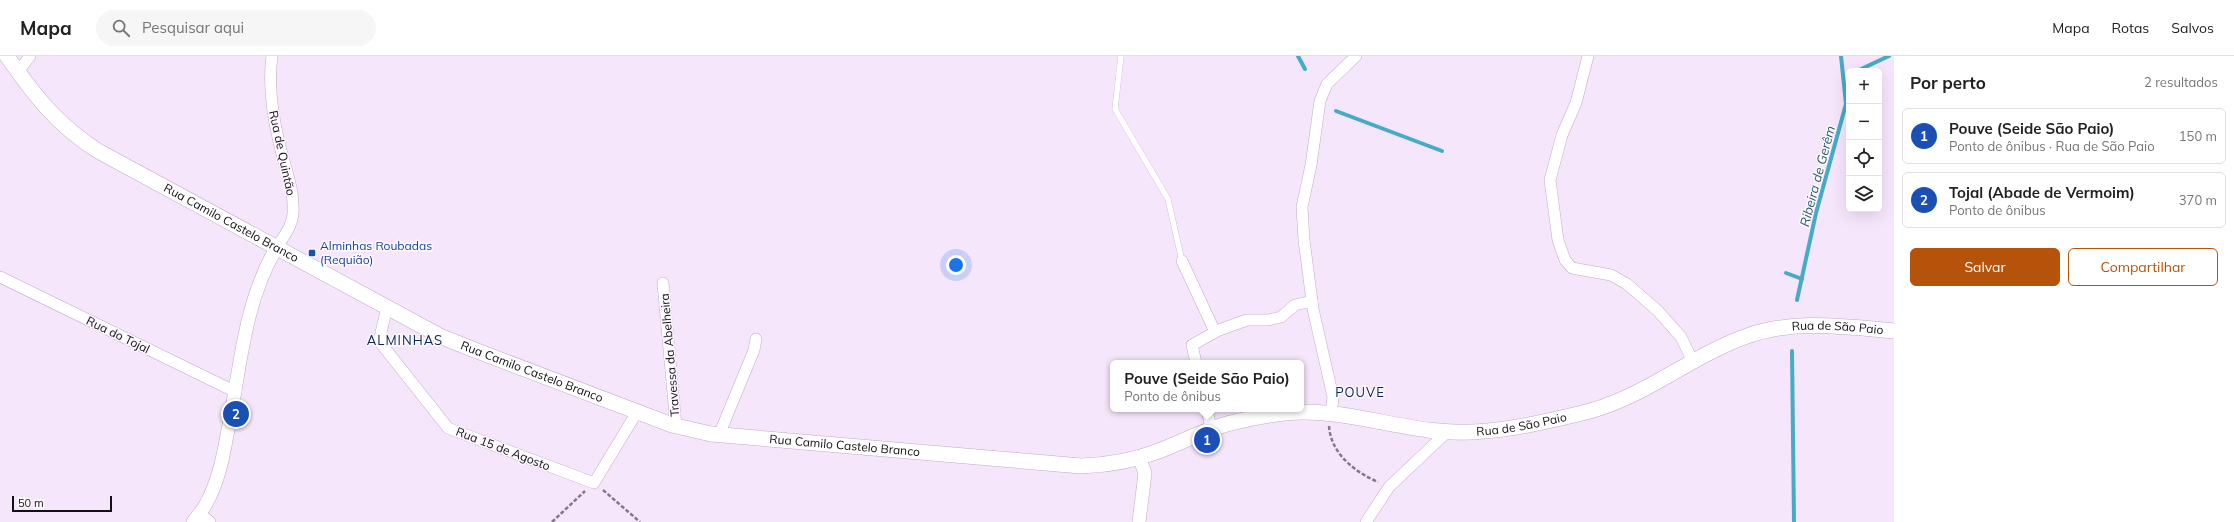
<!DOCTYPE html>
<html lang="pt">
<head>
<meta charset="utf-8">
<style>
  :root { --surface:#fff; --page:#f6f6f6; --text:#222; --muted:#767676; --line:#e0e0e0; --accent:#b45309 }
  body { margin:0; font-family:Mulish,sans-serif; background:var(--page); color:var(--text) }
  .controls { position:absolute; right:12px; top:12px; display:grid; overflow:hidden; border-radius:6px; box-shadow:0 4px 16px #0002 }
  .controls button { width:36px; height:36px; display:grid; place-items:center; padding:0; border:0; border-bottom:1px solid var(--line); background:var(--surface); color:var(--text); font:20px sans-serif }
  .scale { position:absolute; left:12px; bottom:10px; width:100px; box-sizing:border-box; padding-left:4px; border:2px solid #140e16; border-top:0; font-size:11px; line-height:14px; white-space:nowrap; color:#140e16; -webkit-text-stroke:3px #fcf8fd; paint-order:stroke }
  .you { position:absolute; left:956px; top:209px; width:14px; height:14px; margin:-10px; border:3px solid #fff; border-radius:50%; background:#1a73e8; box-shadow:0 0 0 6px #1a73e833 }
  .badge { display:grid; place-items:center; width:26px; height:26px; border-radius:50%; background:var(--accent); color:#fff; font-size:13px; font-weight:700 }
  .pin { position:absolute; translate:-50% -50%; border:2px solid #fff; box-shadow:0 1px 4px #0006 }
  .popup { position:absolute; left:1110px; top:304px; width:194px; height:52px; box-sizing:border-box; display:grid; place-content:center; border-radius:6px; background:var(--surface); filter:drop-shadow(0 1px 3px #0005); font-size:13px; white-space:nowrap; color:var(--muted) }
  .popup b { font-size:15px; color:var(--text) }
  .popup::after { content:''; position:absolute; left:50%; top:100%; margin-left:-8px; border:8px solid transparent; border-top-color:var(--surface) }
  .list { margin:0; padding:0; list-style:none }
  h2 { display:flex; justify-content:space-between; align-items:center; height:52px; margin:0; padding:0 16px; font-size:17px }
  h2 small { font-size:13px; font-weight:400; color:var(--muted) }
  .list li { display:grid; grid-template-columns:26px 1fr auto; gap:12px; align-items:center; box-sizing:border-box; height:56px; margin:0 8px 8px; padding:0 8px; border:1px solid var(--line); border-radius:6px }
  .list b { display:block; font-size:15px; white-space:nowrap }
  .list p { margin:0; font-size:13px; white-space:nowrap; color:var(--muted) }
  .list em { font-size:13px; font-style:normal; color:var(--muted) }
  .actions { display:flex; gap:8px; padding:12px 16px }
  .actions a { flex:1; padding:9px 0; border:1px solid var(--accent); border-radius:6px; text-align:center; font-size:14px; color:var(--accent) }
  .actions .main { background:var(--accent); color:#fff }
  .icon { flex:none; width:22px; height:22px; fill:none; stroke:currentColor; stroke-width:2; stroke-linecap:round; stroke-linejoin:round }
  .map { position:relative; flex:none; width:1894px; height:466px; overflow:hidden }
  header { display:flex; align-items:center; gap:24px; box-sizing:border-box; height:56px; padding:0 20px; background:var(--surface); border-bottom:1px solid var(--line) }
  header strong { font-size:19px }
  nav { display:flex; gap:22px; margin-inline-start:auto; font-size:14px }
  .search { width:280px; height:36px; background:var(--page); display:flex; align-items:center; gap:10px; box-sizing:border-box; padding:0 14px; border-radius:22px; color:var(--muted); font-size:15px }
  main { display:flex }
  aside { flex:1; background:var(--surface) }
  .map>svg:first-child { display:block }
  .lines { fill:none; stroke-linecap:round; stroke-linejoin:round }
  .stream { stroke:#45abc6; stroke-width:4 }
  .service-casing { stroke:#bdadc2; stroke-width:6 }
  .minor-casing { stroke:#bdadc2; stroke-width:12 }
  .tertiary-casing { stroke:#bdadc2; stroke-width:14 }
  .secondary-casing { stroke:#bdadc2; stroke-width:16 }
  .path { stroke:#847988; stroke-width:2.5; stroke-dasharray:4 2; stroke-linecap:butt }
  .service { stroke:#fff; stroke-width:5.5 }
  .minor { stroke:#fff; stroke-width:11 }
  .tertiary { stroke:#fff; stroke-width:13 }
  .secondary { stroke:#fff; stroke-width:15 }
  .transit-dot { fill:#1a4fb4; stroke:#fcf8fd; stroke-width:1.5 }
  .labels { text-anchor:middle; stroke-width:3; stroke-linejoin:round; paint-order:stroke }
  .street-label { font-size:12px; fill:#140e16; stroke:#fcf8fd }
  .transit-label { font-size:12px; fill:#164399; stroke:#fcf8fd; text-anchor:start }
  .water-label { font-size:13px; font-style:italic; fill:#245b6a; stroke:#fcf8fd }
  .neighbourhood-label { font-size:13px; letter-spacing:1px; fill:#0d275c; stroke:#fcf8fd }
</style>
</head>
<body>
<header>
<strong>Mapa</strong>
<div class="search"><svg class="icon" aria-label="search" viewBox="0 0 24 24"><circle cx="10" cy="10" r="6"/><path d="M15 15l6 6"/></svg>Pesquisar aqui</div>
<nav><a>Mapa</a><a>Rotas</a><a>Salvos</a></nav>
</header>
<main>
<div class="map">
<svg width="1894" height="466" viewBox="0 0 1894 466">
  <rect width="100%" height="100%" fill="#f6e6fc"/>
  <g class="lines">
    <g class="stream">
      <path d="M1298,0L1305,13"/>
      <path d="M1857,15L1889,0"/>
      <path d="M1336,55L1442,95"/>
      <path d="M1786,217L1802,223"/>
      <path d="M1797,244L1816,157L1846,48L1841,0"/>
      <path d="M1792,295L1794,466"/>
    </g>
    <defs>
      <path id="service" d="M1121,0L1115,53L1168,143L1182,205"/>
      <g id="minor">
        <path d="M272,0C268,29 272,57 279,86C284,109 295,134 293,158C292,171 283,181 277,191"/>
        <path d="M1588,0L1576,47L1562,79L1550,124L1558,184L1565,204L1572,212L1611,219L1627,228L1658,255L1681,281L1693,306"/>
        <path d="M18,16L30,0"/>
        <path d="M1182,205L1215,276"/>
        <path d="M0,221L236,336"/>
        <path d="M663,227L676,370"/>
        <path d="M387,251L379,285L448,372L594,427L637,356"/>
        <path d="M1196,307L1192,289L1219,274L1247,264H1268L1281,261L1295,249L1312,245"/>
        <path d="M1207,353L1211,373"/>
        <path d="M1331,358L1333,341L1313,253L1304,184L1302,151L1311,109L1320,45L1327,28L1356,0"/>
        <path d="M719,379L754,294L756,283"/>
        <path d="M199,457L210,466"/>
        <path d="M1366,466L1389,431L1447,376"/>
      </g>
      <g id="tertiary">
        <path d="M193,466C197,460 204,453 207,446C218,426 223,402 227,379C240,317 243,247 277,191"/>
        <path d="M1139,466L1145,417L1139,401"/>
      </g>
      <g id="secondary">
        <path id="s1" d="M7,0C34,39 57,69 98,95L442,281L472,293L672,369L711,378L1081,410C1107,409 1132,405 1156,396C1180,387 1202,375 1227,368C1246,363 1265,359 1285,357C1333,352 1381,368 1428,374C1480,381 1528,370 1578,358C1640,345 1688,301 1747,280C1794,263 1846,271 1894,275"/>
      </g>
    </defs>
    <use href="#service" class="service-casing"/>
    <use href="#minor" class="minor-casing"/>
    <use href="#tertiary" class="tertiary-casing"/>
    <use href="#secondary" class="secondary-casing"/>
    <g class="path">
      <path d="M1329,370C1331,398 1355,416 1378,426"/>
      <path d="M603,434L640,466"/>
      <path d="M552,466L585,435"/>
    </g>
    <use href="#service" class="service"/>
    <use href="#minor" class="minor"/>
    <use href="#tertiary" class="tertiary"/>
    <use href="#secondary" class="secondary"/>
  </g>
  <rect class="transit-dot" x="308" y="193" width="8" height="8" rx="2"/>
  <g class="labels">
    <g class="street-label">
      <text transform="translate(282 97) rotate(78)" y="4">Rua de Quintão</text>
      <text dy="4" stroke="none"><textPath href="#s1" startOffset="284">Rua Camilo Castelo Branco</textPath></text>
      <text dy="4" stroke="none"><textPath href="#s1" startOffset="1968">Rua de São Paio</textPath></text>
      <text transform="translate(118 279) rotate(26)" y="4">Rua do Tojal</text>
      <text transform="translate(670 299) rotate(-95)" y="4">Travessa da Abelheira</text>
      <text dy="4" stroke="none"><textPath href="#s1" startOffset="620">Rua Camilo Castelo Branco</textPath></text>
      <text dy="4" stroke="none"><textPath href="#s1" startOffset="1632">Rua de São Paio</textPath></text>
      <text dy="4" stroke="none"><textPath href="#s1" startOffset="944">Rua Camilo Castelo Branco</textPath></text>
      <text transform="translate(503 393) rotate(21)" y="4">Rua 15 de Agosto</text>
    </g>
    <g class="transit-label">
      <text x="320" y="194">Alminhas Roubadas<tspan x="320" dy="14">(Requião)</tspan></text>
    </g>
    <g class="water-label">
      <text transform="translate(1817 120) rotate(-75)" y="5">Ribeira de Gerêm</text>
    </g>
    <g class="neighbourhood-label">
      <text x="405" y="289">ALMINHAS</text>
      <text x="1360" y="341">POUVE</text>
    </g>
  </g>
</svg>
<div class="controls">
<button>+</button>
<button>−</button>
<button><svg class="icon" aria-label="locate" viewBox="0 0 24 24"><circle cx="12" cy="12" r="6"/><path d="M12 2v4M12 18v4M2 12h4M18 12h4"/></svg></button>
<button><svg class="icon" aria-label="layers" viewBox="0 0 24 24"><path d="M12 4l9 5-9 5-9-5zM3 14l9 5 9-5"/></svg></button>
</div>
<div class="scale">50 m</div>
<div class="you"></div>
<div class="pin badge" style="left:1207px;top:384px;background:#1a4fb4">1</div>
<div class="popup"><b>Pouve (Seide São Paio)</b>Ponto de ônibus</div>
<div class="pin badge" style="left:236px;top:358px;background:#1a4fb4">2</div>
</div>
<aside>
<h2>Por perto<small>2 resultados</small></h2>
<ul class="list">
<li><span class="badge" style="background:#1a4fb4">1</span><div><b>Pouve (Seide São Paio)</b><p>Ponto de ônibus · Rua de São Paio</p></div><em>150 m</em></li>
<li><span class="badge" style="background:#1a4fb4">2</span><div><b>Tojal (Abade de Vermoim)</b><p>Ponto de ônibus</p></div><em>370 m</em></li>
</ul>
<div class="actions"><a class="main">Salvar</a><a>Compartilhar</a></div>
</aside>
</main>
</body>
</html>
